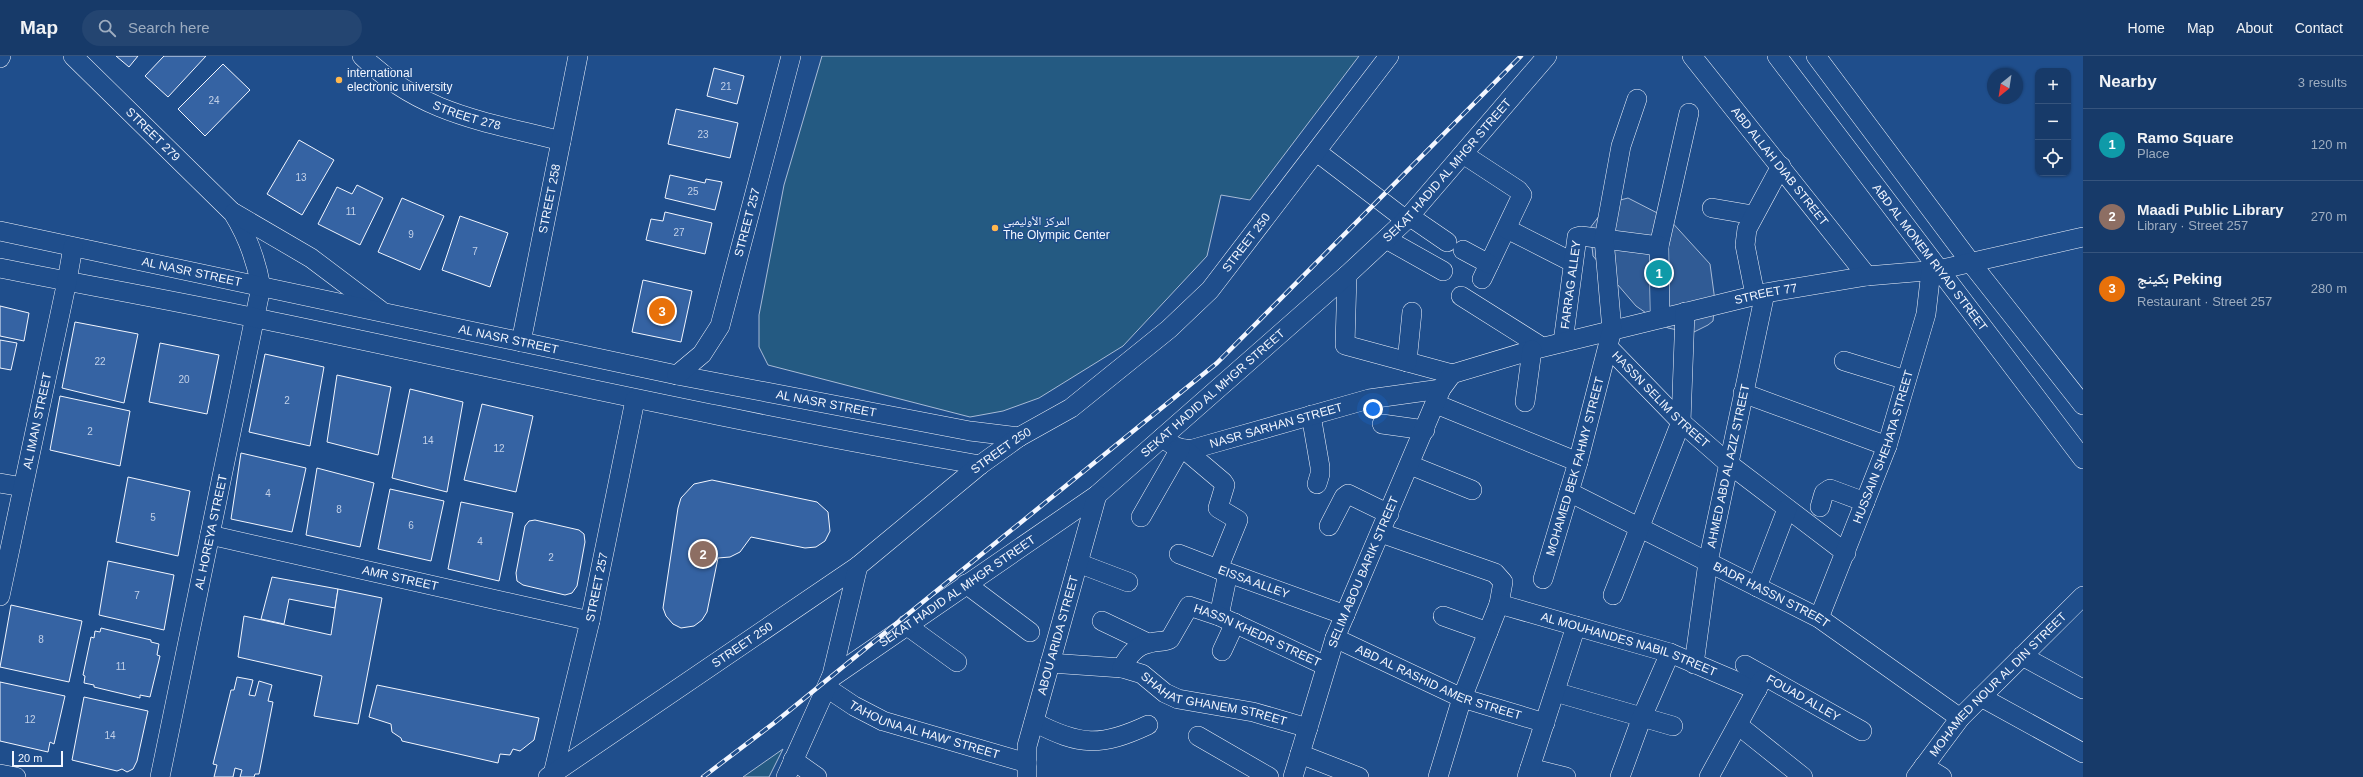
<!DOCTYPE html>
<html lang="en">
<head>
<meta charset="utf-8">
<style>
  :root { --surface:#173a69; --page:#244571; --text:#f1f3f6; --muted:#9eadc0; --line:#36547d; --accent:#95b2f1 }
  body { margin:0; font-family:Helvetica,"Noto Naskh Arabic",sans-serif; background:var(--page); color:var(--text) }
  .controls { position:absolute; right:12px; top:12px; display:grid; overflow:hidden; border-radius:8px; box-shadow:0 1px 3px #0004 }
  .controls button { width:36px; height:36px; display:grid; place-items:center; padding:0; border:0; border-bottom:1px solid var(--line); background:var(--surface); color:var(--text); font:20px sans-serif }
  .compass { position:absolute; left:1987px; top:12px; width:36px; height:36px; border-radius:50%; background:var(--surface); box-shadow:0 1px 3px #0004; rotate:210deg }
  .scale { position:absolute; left:12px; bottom:10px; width:51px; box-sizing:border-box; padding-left:4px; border:2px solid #f2f6ff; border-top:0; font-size:11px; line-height:14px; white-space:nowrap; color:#f2f6ff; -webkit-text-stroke:3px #1f4e8c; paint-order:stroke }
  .you { position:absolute; left:1373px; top:353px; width:14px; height:14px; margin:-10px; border:3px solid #fff; border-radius:50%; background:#1a73e8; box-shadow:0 0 0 6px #1a73e833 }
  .badge { display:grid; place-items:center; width:26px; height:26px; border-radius:50%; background:var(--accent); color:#fff; font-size:13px; font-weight:700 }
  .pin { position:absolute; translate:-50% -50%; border:2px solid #fff; box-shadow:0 1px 4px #0006 }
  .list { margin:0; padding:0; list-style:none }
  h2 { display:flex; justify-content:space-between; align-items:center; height:52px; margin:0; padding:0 16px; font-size:17px }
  h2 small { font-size:13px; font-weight:400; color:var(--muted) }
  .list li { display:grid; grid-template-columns:26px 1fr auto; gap:12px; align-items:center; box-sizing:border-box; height:72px; padding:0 16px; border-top:1px solid var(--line) }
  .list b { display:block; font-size:15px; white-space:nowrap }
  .list p { margin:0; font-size:13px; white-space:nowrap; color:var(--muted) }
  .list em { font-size:13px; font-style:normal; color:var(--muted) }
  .icon { flex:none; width:22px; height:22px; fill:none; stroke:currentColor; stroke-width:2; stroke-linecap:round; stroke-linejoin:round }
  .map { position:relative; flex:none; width:2083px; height:721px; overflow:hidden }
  header { display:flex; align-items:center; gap:24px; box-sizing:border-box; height:56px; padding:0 20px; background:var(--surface); border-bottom:1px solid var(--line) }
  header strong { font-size:19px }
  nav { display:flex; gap:22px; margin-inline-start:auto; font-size:14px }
  .search { width:280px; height:36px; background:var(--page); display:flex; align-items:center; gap:10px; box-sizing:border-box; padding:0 14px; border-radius:22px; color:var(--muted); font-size:15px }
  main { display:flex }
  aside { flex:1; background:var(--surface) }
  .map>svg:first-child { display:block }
  .green { fill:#245a82; stroke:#a8bbd7 }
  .parking { fill:#305b95; stroke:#a8bbd7 }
  .building { fill:#3563a3; stroke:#f2f6ff }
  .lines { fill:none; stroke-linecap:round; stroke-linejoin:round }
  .minor-casing { stroke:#f2f6ff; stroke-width:20 }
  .minor { stroke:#1f4e8c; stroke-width:19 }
  .rail-casing { stroke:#f2f6ff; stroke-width:4.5 }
  .rail { stroke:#1f4e8c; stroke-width:3; stroke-dasharray:9; stroke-linecap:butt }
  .poi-dot { fill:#ffb74d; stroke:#1f4e8c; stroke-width:1.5 }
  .labels { text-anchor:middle; stroke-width:3; stroke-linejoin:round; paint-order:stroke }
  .number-label { font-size:10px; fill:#c3d1e8 }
  .poi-label { font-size:12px; fill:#f2f6ff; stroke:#1f4e8c; text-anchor:start }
  .street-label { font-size:12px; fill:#f2f6ff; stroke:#1f4e8c }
</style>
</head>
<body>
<header>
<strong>Map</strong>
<div class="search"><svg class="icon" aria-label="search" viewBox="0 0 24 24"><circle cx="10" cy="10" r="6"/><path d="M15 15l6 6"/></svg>Search here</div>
<nav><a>Home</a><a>Map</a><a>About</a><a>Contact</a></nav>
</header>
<main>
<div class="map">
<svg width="2083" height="721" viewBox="0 0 2083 721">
  <rect width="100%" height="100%" fill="#1f4e8c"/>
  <g class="green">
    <path d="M822,0H1359L1250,144L1221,139L1207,200L1123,290L1039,342L1003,355L970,361L768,309L759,291V259L784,129Z"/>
    <path d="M783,693L769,721H743Z"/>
  </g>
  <path class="parking" d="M1628,142L1669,163L1710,208L1715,245L1713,265L1708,269L1692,277L1668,272L1636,250L1593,200L1590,172L1609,147Z"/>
  <g class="building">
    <path d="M116,0H138L129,11Z"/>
    <path d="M164,0H206L168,41L145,20Z"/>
    <path d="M223,8L250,34L205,80L178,53Z"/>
    <path d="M714,12L744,20L737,48L707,40Z"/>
    <path d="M676,53L738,67L730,102L668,88Z"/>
    <path d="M299,84L334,104L302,159L267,138Z"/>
    <path d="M670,119L705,127L706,123L722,126L715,154L665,142Z"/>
    <path d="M357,129L383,142L360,189L318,168L337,131L352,138Z"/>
    <path d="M402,142L444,160L420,214L378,196Z"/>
    <path d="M665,156L712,167L705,198L646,184L651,163L663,165Z"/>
    <path d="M460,160L508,177L490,231L442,214Z"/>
    <path d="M643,224L692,235L681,286L632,276Z"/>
    <path d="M0,250L29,257L24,285L0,280Z"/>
    <path d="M75,266L138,278L124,347L62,332Z"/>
    <path d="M0,284L17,287L11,314L0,312Z"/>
    <path d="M160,287L219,299L207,358L149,346Z"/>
    <path d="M265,298L324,311L310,390L249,376Z"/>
    <path d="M337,319L391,331L378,399L327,386Z"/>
    <path d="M410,333L463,346L447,436L392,422Z"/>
    <path d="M60,340L130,355L120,410L50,394Z"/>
    <path d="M482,348L533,360L516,436L464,424Z"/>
    <path d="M241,397L306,412L292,476L231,463Z"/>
    <path d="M317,412L374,427L360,491L306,479Z"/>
    <path d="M128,421L190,435L178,500L116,486Z"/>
    <path d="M712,424L817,446L828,456L830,475L825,485L816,491L805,492L751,481L740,496L730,501L718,502L707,556L702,564L694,570L681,572L673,568L666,560L663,552L678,452L681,442L694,428Z"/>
    <path d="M390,433L444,445L431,505L378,493Z"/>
    <path d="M461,446L513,457L499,525L448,513Z"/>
    <path d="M535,464L579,474L584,478L585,486L577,530L572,537L565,539L523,529L517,525L516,517L525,470L529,465Z"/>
    <path d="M108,505L174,519L164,574L99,559Z"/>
    <path d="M272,521L338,533L335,552L289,543L284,568L261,563Z"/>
    <path d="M338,533L382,542L358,668L314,660L322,620L238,601L244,560L331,579Z"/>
    <path d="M11,549L82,565L69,626L0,611Z"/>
    <path d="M101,572L151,584V586L159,588L157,599L160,600L150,641L140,639V642L94,631V629L84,627L85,620L83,619L91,581L94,582L95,575L100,576Z"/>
    <path d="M237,621L253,624L249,639L255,640L259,625L272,629L268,645L273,646L259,718H255L254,721H240L242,714L235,712L233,721H214L217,709L213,708L231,634H234Z"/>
    <path d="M0,626L65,640L54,688L50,686L48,696L0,685Z"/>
    <path d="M377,629L539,662L534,684L520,695L513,693L510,699L500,698L498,707L402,685L401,682L392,676L391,668L369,661Z"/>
    <path d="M84,641L148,655L137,705L133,713L127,716L122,713L117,715L72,704Z"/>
  </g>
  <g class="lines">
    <defs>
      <g id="minor">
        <path id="s1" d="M73,0L233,157C248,181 256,203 261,231L160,721"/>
        <path id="s2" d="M362,0C421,58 484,65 561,85"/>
        <path id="s3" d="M1692,0L1867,220"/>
        <path id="s4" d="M1777,0L2083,403"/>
        <path d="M1816,0L1971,207L2083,349"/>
        <path d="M0,2L1,0"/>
        <path d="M1317,96L1406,164"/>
        <path d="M1463,98L1518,134L1522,139L1482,223"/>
        <path d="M1712,152L1753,159"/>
        <path d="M234,157L311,202L380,254"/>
        <path d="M1409,160L1447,186"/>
        <path d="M1507,173L1572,206"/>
        <path id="s5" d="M0,175L677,319L970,375L1019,381"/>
        <path d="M1386,183L1443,215"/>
        <path d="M1463,194L1489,208"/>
        <path d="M0,212C85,229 171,244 256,262C497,312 737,367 980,409"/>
        <path d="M1347,219L1345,289L1452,318"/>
        <path d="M1755,239L1745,189L1747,173L1781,110"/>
        <path d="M1461,240L1542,291"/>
        <path d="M1660,262L1659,190L1689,57"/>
        <path id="s6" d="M521,286L578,0"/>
        <path id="s7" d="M1563,286L1577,181L1581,180L1659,190"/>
        <path id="s8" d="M1609,292L1681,366L1729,408L1846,497"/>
        <path d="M1844,305L1906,324"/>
        <path d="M1407,306L1412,256"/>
        <path id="s9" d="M1452,318L1532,294L1765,237L1867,220L1938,214L2083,181"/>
        <path id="s10" d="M677,319L702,298L720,270L791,0"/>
        <path d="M1743,337L1887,390"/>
        <path d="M1525,346L1532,294"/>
        <path d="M1436,348L1578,406"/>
        <path d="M1311,359L1320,411V418L1317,428"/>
        <path d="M1382,368L1425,374"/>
        <path id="s11" d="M1163,381C1172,390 1179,394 1193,393L1369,343L1441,333"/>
        <path id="s12" d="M1184,393L1223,426L1225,429L1218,452L1238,464L1218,513L1345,559"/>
        <path d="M1410,409L1472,434"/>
        <path d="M0,427L23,431"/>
        <path id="s13" d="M1569,436L1819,562L1960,662"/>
        <path d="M1820,451L1824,437L1830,433L1865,446"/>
        <path d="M1141,461L1180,393"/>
        <path d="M1329,470L1344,441L1348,438L1389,458"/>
        <path d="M1381,477L1495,517L1503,526L1499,548L1462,642L1438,721"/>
        <path id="s14" d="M210,479L590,565"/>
        <path d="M1179,498L1218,513"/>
        <path d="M1078,507L1128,526"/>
        <path id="s15" d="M1543,523L1578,406L1612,274L1604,183L1621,90L1637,43"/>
        <path d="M966,528L1030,576"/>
        <path d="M1757,531L1787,453"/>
        <path d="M1613,539L1681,366L1685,256"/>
        <path id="s16" d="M0,540L67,225L73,191"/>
        <path id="s17" d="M1499,548L1670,597L1757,634"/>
        <path d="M1219,560L1228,517"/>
        <path d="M1443,560L1488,576"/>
        <path id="s18" d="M1819,562L1887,390L1926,258L1931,215"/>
        <path d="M1102,565L1148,587"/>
        <path d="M906,569L957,606"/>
        <path id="s19" d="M1335,582L1462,642L1545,667"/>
        <path d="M1222,595L1235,567"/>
        <path d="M2022,600L2083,633"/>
        <path id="s20" d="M1050,607L1122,612L1142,618L1165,637L1178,643L1253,656L1308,672"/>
        <path id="s21" d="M1694,608L1708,506L1765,237"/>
        <path id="s22" d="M1745,609L1862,675"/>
        <path id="s23" d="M1122,612C1128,600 1136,589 1150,587C1157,585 1164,586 1170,583L1189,550L1219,560L1326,610"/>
        <path id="s24" d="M831,622L1097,439L1347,219L1406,164L1547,0"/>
        <path id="s25" d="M827,632L854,650L883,665L1027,707"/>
        <path d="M1555,636L1673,670"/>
        <path d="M1981,641L2083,697"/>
        <path d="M1034,666C1080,690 1101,691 1148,669"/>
        <path d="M1738,669L1803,721"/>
        <path d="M1198,680L1269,721"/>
        <path d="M1300,698L1359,721"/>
        <path d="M793,704L817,721"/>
        <path d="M1924,710L1942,721"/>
        <path d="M1530,712L1566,721"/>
        <path d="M0,718L16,721"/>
        <path id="s26" d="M553,718L590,565L635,344"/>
        <path id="s27" d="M548,721L858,510L980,409L1019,381L1071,352L1169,273L1210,234L1389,0"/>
        <path d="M786,721L832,619L858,510"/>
        <path id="s28" d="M1027,721V690L1097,439"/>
        <path id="s29" d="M1293,721L1335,582L1441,333L1452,318"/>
        <path d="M1527,721L1576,570"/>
        <path d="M1620,721L1642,661L1670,597"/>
        <path d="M1709,721L1762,624"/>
        <path id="s30" d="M1916,721L1960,662L2083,540"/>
      </g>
    </defs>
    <use href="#minor" class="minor-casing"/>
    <use href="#minor" class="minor"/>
    <defs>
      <path id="rail" d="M703,721L774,667L1217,307L1521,0"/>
    </defs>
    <use href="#rail" class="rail-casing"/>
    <use href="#rail" class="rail"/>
  </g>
  <g class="poi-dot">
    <circle cx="339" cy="24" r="4"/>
    <circle cx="995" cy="172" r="4"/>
  </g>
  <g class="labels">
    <g class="number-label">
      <text x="726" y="34">21</text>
      <text x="214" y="48">24</text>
      <text x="703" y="82">23</text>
      <text x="301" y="125">13</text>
      <text x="693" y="139">25</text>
      <text x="351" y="159">11</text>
      <text x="679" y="180">27</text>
      <text x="411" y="182">9</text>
      <text x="475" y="199">7</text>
      <text x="100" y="309">22</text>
      <text x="184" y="327">20</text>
      <text x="287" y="348">2</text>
      <text x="90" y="379">2</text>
      <text x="428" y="388">14</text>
      <text x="499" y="396">12</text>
      <text x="268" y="441">4</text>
      <text x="339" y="457">8</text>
      <text x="153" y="465">5</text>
      <text x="411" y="473">6</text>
      <text x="480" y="489">4</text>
      <text x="551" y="505">2</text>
      <text x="137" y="543">7</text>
      <text x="41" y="587">8</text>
      <text x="121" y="614">11</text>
      <text x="30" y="667">12</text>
      <text x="110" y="683">14</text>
    </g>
    <g class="poi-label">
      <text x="347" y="21">international<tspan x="347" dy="14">electronic university</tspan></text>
      <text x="1003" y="169">المركز الأوليمبى<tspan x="1003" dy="14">The Olympic Center</tspan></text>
    </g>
    <g class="street-label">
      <text dy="4" stroke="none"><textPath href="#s2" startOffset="122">STREET 278</textPath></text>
      <text dy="4" stroke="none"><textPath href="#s1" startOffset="112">STREET 279</textPath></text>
      <text dy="4" stroke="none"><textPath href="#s3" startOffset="141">ABD ALLAH DIAB STREET</textPath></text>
      <text dy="4" stroke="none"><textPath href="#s24" startOffset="801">SEKAT HADID AL MHGR STREET</textPath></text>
      <text dy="4" stroke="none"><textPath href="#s6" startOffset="146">STREET 258</textPath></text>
      <text dy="4" stroke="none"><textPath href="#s10" startOffset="173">STREET 257</textPath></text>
      <text dy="4" stroke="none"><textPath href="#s27" startOffset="883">STREET 250</textPath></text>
      <text dy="4" stroke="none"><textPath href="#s4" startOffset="253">ABD AL MONEM RIYAD STREET</textPath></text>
      <text dy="4" stroke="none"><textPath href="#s5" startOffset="196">AL NASR STREET</textPath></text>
      <text dy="4" stroke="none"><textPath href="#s7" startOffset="58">FARRAG ALLEY</textPath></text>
      <text dy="4" stroke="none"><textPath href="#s9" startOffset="324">STREET 77</textPath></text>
      <text dy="4" stroke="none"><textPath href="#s5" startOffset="520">AL NASR STREET</textPath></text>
      <text dy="4" stroke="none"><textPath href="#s24" startOffset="477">SEKAT HADID AL MHGR STREET</textPath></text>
      <text dy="4" stroke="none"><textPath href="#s8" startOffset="73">HASSN SELIM STREET</textPath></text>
      <text dy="4" stroke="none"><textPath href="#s5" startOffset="844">AL NASR STREET</textPath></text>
      <text dy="4" stroke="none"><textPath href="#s16" startOffset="179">AL IMAN STREET</textPath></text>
      <text dy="4" stroke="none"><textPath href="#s11" startOffset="120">NASR SARHAN STREET</textPath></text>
      <text dy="4" stroke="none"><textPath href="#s18" startOffset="183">HUSSAIN SHEHATA STREET</textPath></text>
      <text dy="4" stroke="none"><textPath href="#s27" startOffset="559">STREET 250</textPath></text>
      <text dy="4" stroke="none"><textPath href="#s15" startOffset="117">MOHAMED BEK FAHMY STREET</textPath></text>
      <text dy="4" stroke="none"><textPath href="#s21" startOffset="201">AHMED ABD AL AZIZ STREET</textPath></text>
      <text transform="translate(211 476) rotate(-78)" y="4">AL HOREYA STREET</text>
      <text dy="4" stroke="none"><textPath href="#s29" startOffset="217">SELIM ABOU BARIK STREET</textPath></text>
      <text dy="4" stroke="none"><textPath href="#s14" startOffset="195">AMR STREET</textPath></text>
      <text dy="4" stroke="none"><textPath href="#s12" startOffset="193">EISSA ALLEY</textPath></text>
      <text dy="4" stroke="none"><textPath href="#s26" startOffset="192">STREET 257</textPath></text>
      <text dy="4" stroke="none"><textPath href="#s24" startOffset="153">SEKAT HADID AL MHGR STREET</textPath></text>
      <text dy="4" stroke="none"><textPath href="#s13" startOffset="227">BADR HASSN STREET</textPath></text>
      <text dy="4" stroke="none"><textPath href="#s28" startOffset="146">ABOU ARIDA STREET</textPath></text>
      <text dy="4" stroke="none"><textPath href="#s23" startOffset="172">HASSN KHEDR STREET</textPath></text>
      <text dy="4" stroke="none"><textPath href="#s27" startOffset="235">STREET 250</textPath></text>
      <text dy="4" stroke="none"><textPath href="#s17" startOffset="136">AL MOUHANDES NABIL STREET</textPath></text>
      <text dy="4" stroke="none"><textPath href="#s19" startOffset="113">ABD AL RASHID AMER STREET</textPath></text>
      <text dy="4" stroke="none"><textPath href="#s30" startOffset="124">MOHAMED NOUR AL DIN STREET</textPath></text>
      <text dy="4" stroke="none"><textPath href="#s20" startOffset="171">SHAHAT GHANEM STREET</textPath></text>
      <text dy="4" stroke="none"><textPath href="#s22" startOffset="67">FOUAD ALLEY</textPath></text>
      <text dy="4" stroke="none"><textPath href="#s25" startOffset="107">TAHOUNA AL HAW' STREET</textPath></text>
    </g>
  </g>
</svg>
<div class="controls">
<button>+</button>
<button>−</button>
<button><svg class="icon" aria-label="locate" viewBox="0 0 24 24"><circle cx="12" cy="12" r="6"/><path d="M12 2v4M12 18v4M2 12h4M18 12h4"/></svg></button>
</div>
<svg class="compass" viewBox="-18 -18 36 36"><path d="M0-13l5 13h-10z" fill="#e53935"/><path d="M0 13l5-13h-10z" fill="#9eadc0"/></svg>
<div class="scale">20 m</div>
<div class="you"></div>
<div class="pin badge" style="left:1659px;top:217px;background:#0f9aa8">1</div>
<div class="pin badge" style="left:703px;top:498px;background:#8d6e63">2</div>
<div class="pin badge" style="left:662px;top:255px;background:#e8710a">3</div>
</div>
<aside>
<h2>Nearby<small>3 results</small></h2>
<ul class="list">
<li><span class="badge" style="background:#0f9aa8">1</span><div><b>Ramo Square</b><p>Place</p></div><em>120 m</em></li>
<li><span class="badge" style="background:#8d6e63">2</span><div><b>Maadi Public Library</b><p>Library · Street 257</p></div><em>270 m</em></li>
<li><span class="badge" style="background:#e8710a">3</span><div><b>بكينج Peking</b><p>Restaurant · Street 257</p></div><em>280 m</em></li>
</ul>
</aside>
</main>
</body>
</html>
